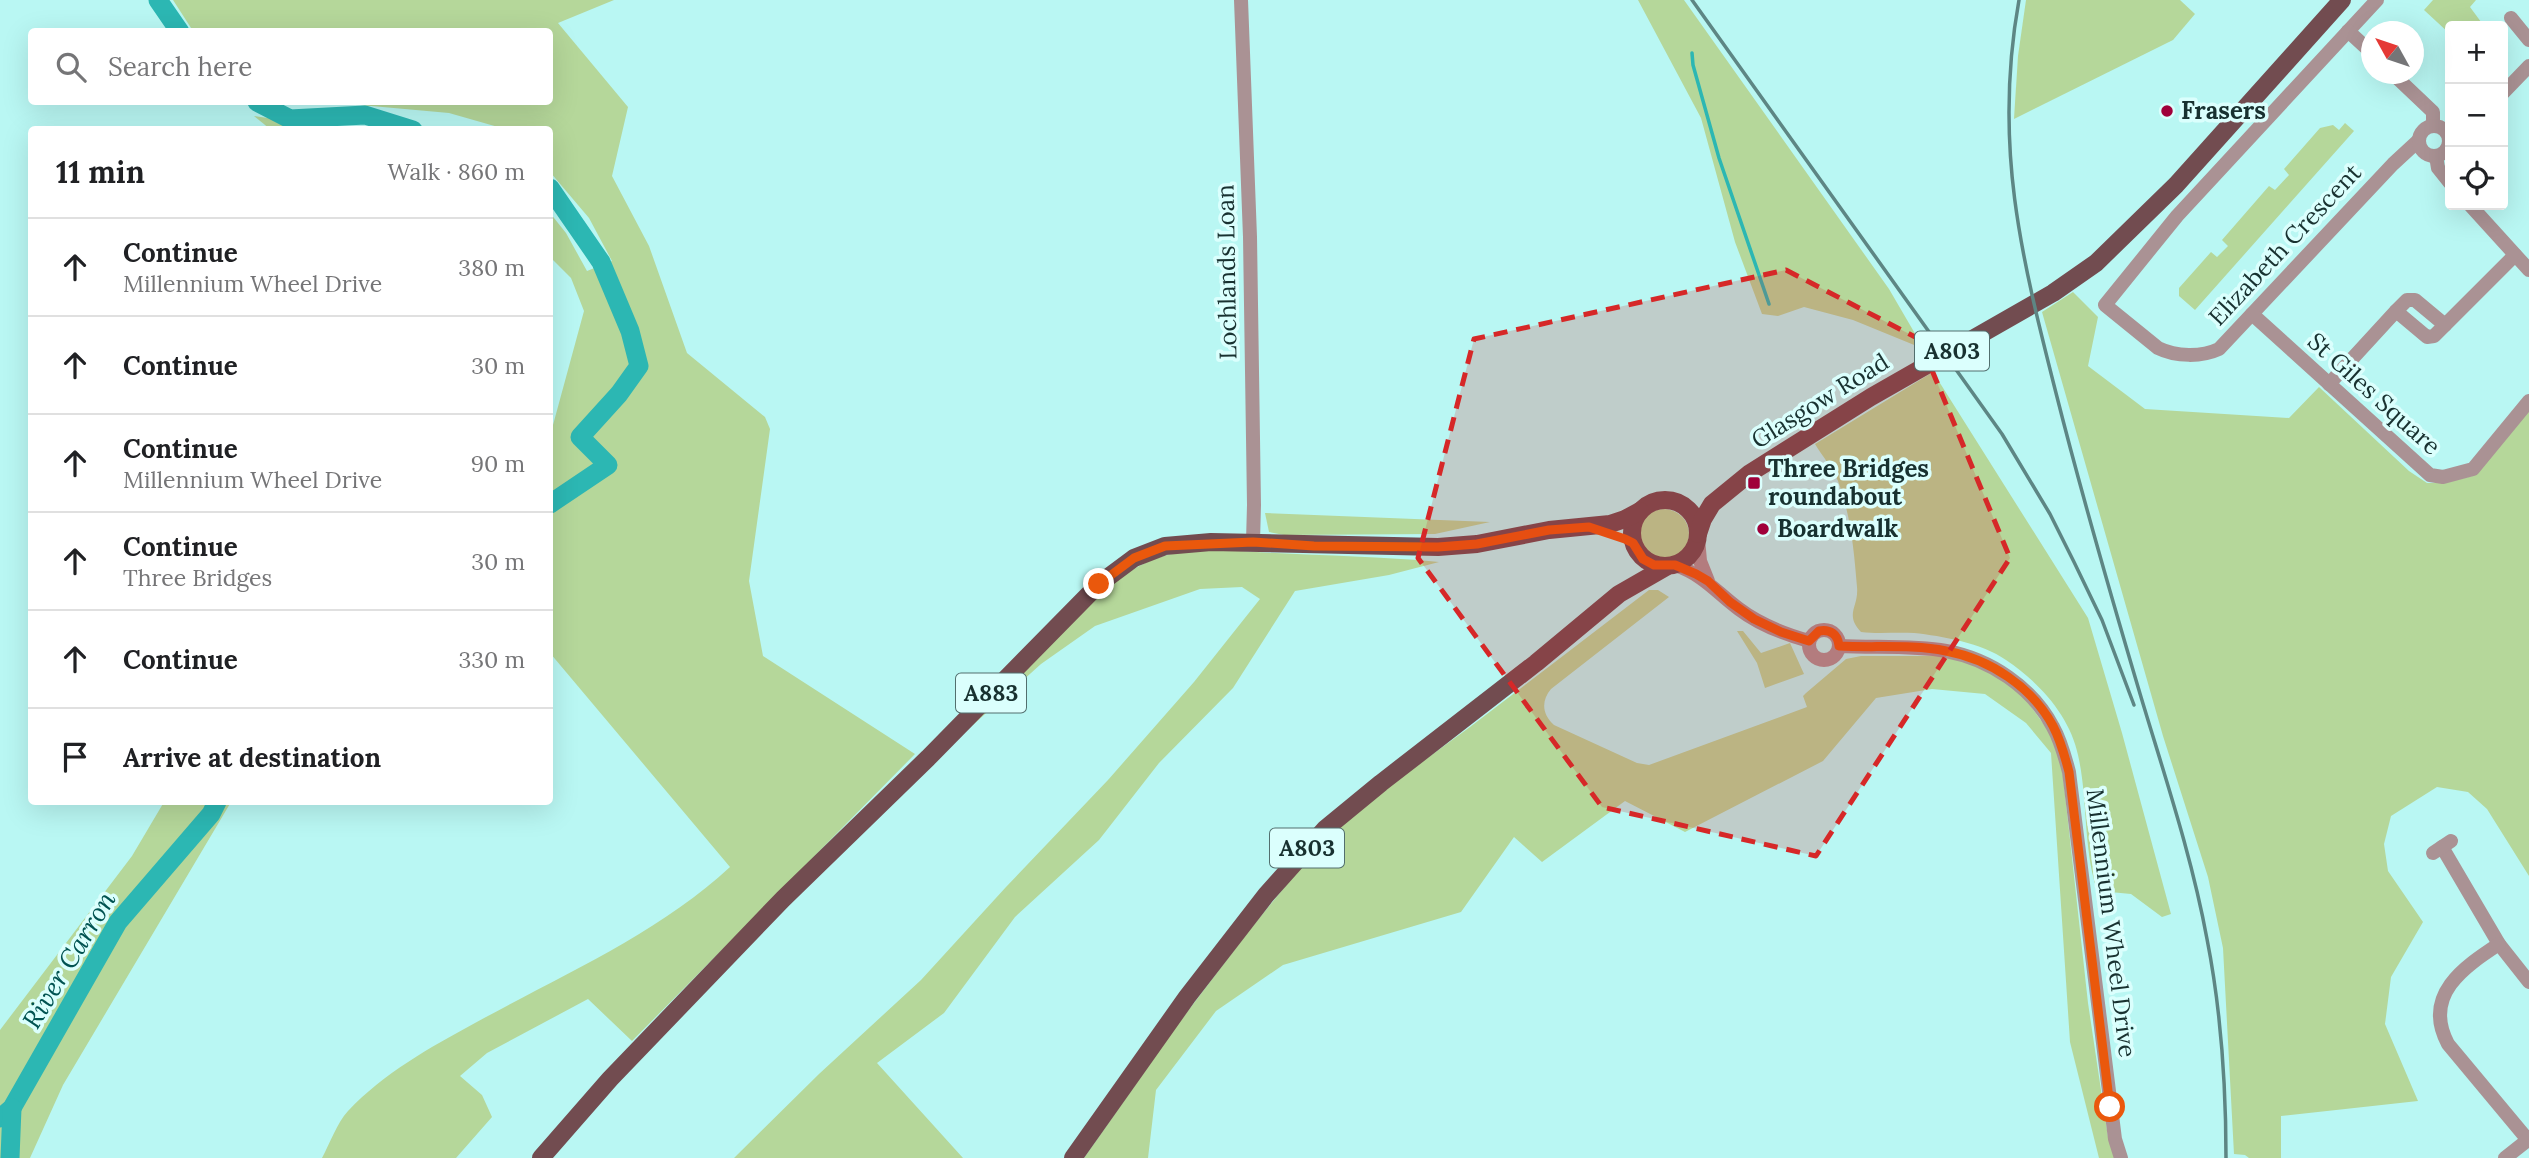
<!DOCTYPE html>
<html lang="en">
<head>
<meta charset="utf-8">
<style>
  :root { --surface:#fff; --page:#f6f6f6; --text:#202124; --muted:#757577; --line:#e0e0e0 }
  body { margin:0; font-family:Lora,serif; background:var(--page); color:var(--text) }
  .controls { position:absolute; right:21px; top:21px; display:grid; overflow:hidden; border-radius:7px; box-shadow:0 7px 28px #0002 }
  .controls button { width:63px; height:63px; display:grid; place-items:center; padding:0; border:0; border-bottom:2px solid var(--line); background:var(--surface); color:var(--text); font:35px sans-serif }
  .compass { position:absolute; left:2361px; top:21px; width:63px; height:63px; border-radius:50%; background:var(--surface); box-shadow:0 7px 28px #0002; rotate:310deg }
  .stop { position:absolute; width:21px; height:21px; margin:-16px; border:5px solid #ea580c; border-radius:50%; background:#fff }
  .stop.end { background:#ea580c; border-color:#fff; box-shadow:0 2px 7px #0008 }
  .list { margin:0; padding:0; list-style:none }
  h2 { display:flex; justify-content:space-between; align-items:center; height:91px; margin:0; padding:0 28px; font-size:30px }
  h2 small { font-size:23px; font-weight:400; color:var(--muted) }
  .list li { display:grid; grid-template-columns:46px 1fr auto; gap:21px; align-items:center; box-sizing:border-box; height:98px; padding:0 28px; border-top:2px solid var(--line) }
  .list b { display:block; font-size:26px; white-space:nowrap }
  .list p { margin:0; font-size:23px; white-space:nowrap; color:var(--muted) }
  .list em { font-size:23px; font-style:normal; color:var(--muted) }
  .icon { flex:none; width:38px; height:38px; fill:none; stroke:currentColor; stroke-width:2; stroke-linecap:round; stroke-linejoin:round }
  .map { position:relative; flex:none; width:2529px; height:1158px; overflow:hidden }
  .search { position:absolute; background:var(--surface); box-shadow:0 7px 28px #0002; left:28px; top:28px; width:525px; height:77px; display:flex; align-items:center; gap:18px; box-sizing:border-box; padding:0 24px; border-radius:7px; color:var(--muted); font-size:26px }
  .panel { position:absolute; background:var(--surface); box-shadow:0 7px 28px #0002; left:28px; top:126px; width:525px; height:679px; border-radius:7px }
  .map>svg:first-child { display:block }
  .green { fill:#b5d79a }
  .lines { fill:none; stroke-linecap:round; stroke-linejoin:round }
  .stream { stroke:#2cb7b3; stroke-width:3.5 }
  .river { stroke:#2cb7b3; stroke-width:19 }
  .minor { stroke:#aa9294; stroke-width:14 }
  .major { stroke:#724c50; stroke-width:18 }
  .rail { stroke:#5d8684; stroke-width:3.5 }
  .route { stroke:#ea580c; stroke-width:9 }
  .marked { fill:#d62828; fill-opacity:0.2; stroke:#d62828; stroke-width:5; stroke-dasharray:14 9; stroke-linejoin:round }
  .poi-dot { fill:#a0003a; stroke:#dbfffd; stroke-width:2.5 }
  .labels { text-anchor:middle; stroke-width:7; stroke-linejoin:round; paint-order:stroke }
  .shield { fill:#dbfffd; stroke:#526f6e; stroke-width:2 }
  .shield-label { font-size:23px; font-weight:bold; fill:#183130 }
  .poi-label { font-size:24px; font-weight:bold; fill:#183130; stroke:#dbfffd; text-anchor:start }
  .street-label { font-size:24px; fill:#183130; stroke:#dbfffd }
  .water-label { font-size:26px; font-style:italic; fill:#015351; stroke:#dbfffd }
</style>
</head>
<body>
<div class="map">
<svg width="2529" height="1158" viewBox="0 0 2529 1158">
  <rect width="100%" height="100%" fill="#b9f7f3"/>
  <g class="green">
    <path d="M173,0H614L558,23L628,107L612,176L649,246L687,353L765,417L770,429L749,581L763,656L915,754L632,1041L588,999L487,1053L460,1076L482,1095L492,1117L456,1158H322C330,1143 337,1123 348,1111C384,1073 429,1048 475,1023C560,976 658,934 730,867L550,653V436L584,311L571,278L550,257V213L566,233L587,271L612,261L589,218L550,172V130L505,129L449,113L327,102H550V32L193,31Z"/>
    <path d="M1638,0H1684L1889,289L1924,349L1853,320L1804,307L1778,316L1762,314L1735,242L1701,118Z"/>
    <path d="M2026,0H2180L2195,14L2173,40L2014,119L2018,56Z"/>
    <path d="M2433,0H2476L2470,7L2484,26H2450V34L2424,10Z"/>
    <path d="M254,116L344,129H270Z"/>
    <path d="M2345,123L2354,131L2195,310L2179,296V288L2211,252L2217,257L2228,246L2222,240L2269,186L2275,190L2289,175L2284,169L2320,128L2333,125L2339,130Z"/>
    <path d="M2073,292L2098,317L2088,366L2145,409L2289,418L2319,387L2409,471L2427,483H2445L2472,476L2529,407V876L2487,809L2468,792L2437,787L2391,816L2384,844L2388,871L2423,922L2391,977L2385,1024L2418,1101L2281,1116V1158H2249L2245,1155L2234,1154L2223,948L2208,877L2163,736L2042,312Z"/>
    <path d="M1933,372L2088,618L2122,733L2171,914L2162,917L2131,894L2110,892L2096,887C2083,844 2088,799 2078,755C2070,716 2039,682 2006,660C1982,643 1942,636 1914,633C1896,632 1878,634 1861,632C1844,614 1859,607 1857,587C1854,551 1851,516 1838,481C1833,468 1822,456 1815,444Z"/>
    <circle cx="1664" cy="534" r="25"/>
    <path d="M1265,513H1266L1490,522L1435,534L1284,535L1269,532Z"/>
    <path d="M1217,549C1291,556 1365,555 1439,562L1389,575L1295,591L1233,688L1159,763L1099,840L1015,917L944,1013L877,1063L963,1158H734L819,1074L921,980L1006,887L1108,780L1194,682L1260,599L1242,587L1200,589L1095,626L1041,664L955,741L1106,588C1146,558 1167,551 1217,549Z"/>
    <path d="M1649,590H1658L1669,597L1551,689C1541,701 1542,714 1554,725L1637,763L1649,765L1807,707L1803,696L1806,693L1846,659L1861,656H1950L2001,676L2022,694L2050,733L2061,758L2088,1003L2108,1137L2117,1158H2099L2070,1042L2051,753L2026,723L1985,694L1932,689L1876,698L1823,761L1685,832L1625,801L1542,862L1514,837L1461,912L1283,965L1216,1011L1156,1090L1148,1158H1084L1175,1028L1248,932L1323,840L1360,807L1470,727Z"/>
    <path d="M1737,631H1743L1761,653L1790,643L1804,674L1765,688L1757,663Z"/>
    <path d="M164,802H231L63,1085L30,1158H0V1030L132,856Z"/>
  </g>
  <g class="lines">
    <path class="stream" d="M1692,53L1693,65L1719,158L1769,304"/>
    <g class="river">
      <path d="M158,0L180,32"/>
      <path d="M257,102L290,119L365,115L413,130"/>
      <path d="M550,188L601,262L630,331L639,366L619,394L580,437L608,465L550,504"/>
      <path d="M0,1118L12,1108L118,922L211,814L217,802"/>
      <path d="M10,1158L12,1108"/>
    </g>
    <g class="minor">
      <path d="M1241,0L1250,237L1254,505L1253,542"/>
      <path d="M2377,0L2177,216L2105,305L2158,348C2176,357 2202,357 2219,349L2393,164L2419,140"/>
      <path d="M2511,18L2529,40"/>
      <path d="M2348,31L2372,53"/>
      <path d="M2393,74L2433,112V126"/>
      <path d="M2503,93L2529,66"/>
      <circle cx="2434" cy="141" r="15"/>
      <path d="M2436,156L2438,168L2450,183"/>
      <path d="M2470,205L2529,270"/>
      <path d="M2407,300H2415L2445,325L2434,336L2427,337L2396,311Z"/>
      <path d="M2252,314L2430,475L2443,477L2473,469L2529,401"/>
      <path d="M2445,325L2515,255"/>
      <path d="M2329,384L2396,311"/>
      <path d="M1698,539L1700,561L1708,581"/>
      <path d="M1675,565C1704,575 1716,592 1739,609C1760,625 1784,634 1809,641"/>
      <circle cx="1824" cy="645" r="15"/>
      <path d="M1839,646C1874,648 1912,645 1946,651C1990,659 2032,687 2053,727C2061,741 2065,757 2069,772L2115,1139L2121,1158"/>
      <path d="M2442,847L2499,944L2529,982"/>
      <path d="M2433,853L2451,841"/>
      <path d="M2499,944C2464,967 2422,995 2448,1044L2528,1140"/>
      <path d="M2505,1158L2529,1139"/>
    </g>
    <g class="major">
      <circle cx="1665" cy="533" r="33"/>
      <path d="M1698,534L1703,519L1712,504L1750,473L1871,397L2053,293L2096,263L2176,185L2342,0"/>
      <path d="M541,1158L610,1079L783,899L928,758L1099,584L1134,558L1165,546L1211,542L1438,547L1477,544L1549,530L1610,524L1625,519L1640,511"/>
      <path d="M1073,1158L1187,997L1266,895L1325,829L1381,783L1536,663L1619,594L1666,567"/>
    </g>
    <g class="rail">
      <path d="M1692,0L2002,434L2050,514L2074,562L2102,620L2134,705"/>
      <path d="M2019,0C1993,144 2021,255 2056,393C2082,496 2111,596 2141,697C2165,777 2192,857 2207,939C2221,1010 2226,1085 2226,1158"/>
    </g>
  </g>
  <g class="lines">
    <path class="route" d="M1099,584L1134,558L1165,546L1253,542L1314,546L1438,547L1477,544L1549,530L1589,527L1625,539L1633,543L1643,559L1654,565H1675L1696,574L1708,581L1730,602L1754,619L1781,632L1809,641L1819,631C1830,629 1838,634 1839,646C1874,648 1912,644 1946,651C1990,659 2032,687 2053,726C2061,741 2065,757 2069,772L2110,1107"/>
  </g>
  <path class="marked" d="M1786,270L1919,339L2010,558L1816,856L1602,807L1418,558L1474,339Z"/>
  <g class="poi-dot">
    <circle cx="2167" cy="111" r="7"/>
    <rect x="1747" y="476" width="14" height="14" rx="3.5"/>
    <circle cx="1763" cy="529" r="7"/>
  </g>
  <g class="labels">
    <g class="shield">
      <rect x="1915" y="331.5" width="74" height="39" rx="5"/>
      <rect x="956" y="673.5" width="70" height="39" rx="5"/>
      <rect x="1270" y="828.5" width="74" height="39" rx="5"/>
    </g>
    <g class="shield-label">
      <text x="1952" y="359">A803</text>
      <text x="991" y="701">A883</text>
      <text x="1307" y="856">A803</text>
    </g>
    <g class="poi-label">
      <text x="2181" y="119">Frasers</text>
      <text x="1768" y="477">Three Bridges<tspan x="1768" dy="28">roundabout</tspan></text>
      <text x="1777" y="537">Boardwalk</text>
    </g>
    <g class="street-label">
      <text transform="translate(2285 245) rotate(-47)" y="8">Elizabeth Crescent</text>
      <text transform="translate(1227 272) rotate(-91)" y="8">Lochlands Loan</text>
      <text transform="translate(2374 394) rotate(42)" y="8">St Giles Square</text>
      <text transform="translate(1820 401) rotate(-32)" y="8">Glasgow Road</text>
      <text transform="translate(2111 923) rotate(83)" y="8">Millennium Wheel Drive</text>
    </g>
    <g class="water-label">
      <text transform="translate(69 960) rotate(-59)" y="9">River Carron</text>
    </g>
  </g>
</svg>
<div class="controls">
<button>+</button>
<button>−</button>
<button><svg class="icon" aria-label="locate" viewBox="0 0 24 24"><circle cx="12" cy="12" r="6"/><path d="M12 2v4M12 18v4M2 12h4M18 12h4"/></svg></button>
</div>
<svg class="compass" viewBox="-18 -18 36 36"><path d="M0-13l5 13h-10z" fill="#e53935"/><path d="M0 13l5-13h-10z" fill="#757577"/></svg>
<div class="stop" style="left:2110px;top:1107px"></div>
<div class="stop end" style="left:1099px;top:584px"></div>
<div class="search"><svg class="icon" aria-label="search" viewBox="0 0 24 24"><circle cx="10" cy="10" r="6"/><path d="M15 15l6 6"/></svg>Search here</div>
<section class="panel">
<h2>11 min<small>Walk · 860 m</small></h2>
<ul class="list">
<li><svg class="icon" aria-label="ahead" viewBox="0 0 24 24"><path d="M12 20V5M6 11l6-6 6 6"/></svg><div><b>Continue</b><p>Millennium Wheel Drive</p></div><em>380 m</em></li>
<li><svg class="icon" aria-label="ahead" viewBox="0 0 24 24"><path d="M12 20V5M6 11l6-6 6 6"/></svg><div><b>Continue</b></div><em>30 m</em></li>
<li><svg class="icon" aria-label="ahead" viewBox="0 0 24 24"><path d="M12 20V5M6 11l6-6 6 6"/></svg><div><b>Continue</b><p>Millennium Wheel Drive</p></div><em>90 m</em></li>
<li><svg class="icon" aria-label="ahead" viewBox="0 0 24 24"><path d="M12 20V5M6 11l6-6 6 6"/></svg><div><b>Continue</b><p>Three Bridges</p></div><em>30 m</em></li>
<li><svg class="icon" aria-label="ahead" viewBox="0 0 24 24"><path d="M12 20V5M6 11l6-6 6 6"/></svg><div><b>Continue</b></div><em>330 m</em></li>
<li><svg class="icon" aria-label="arrive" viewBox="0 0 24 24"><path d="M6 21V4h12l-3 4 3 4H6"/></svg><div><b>Arrive at destination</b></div></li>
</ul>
</section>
</div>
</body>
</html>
